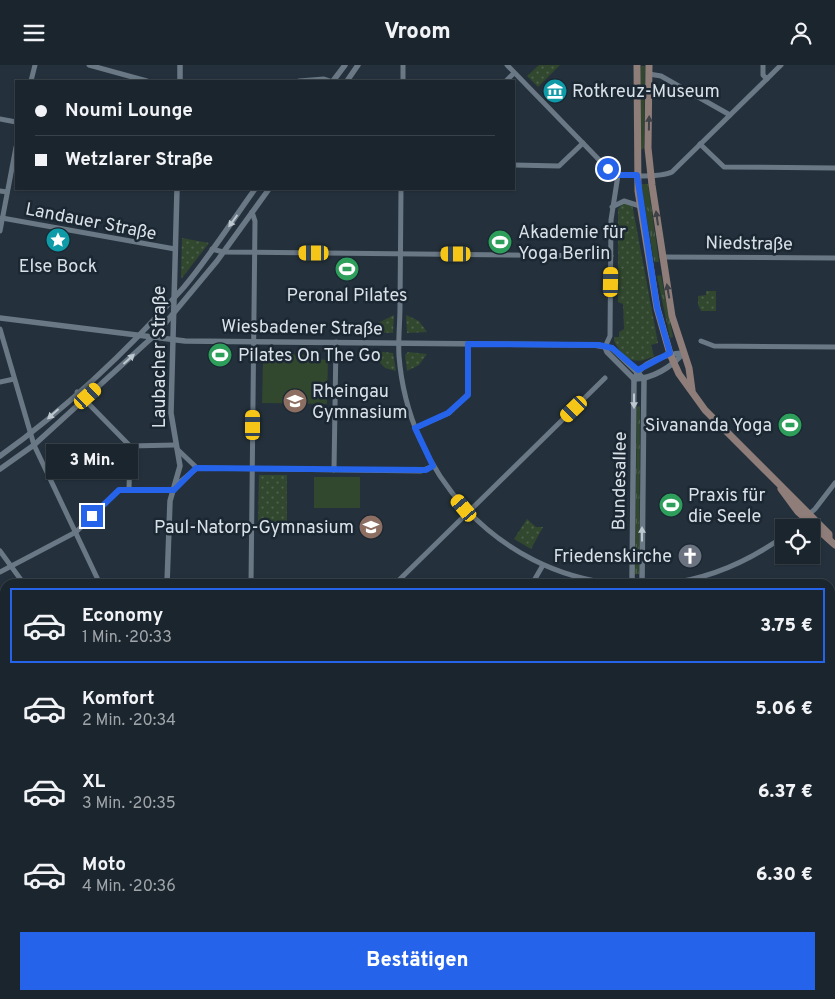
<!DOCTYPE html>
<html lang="de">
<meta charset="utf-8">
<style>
body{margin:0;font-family:Overpass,sans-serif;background:#283139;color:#f1f3f6;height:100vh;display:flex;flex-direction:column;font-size:19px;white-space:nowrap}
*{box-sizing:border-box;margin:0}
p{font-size:16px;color:#a0a5aa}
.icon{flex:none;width:28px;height:28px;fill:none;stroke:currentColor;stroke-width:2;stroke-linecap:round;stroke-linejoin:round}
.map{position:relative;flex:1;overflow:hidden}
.sheet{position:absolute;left:0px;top:514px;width:835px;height:421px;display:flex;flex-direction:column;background:#1b252d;border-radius:15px 15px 0 0;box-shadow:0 1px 4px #0004,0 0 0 1px #394249}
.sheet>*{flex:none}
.guide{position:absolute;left:15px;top:15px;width:500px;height:110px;border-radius:0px;box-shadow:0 1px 4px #0004,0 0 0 1px #394249;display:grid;align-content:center;height:110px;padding:0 20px;background:#1b252d}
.tools{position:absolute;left:775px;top:454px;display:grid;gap:10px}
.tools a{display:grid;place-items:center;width:45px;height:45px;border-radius:0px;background:#1b252d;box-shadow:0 1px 4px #0004,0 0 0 1px #394249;font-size:25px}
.end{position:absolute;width:22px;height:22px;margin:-11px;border:6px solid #2563eb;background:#fff;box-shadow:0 0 0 2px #fff}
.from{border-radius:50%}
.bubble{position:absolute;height:35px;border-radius:0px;background:#1b252d;box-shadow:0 1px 4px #0004,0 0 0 1px #394249;font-size:16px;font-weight:800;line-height:35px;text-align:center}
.car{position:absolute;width:15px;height:30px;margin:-15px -8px;border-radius:6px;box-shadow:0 0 4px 1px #0007;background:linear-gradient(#f5c518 24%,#345 0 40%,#f5c518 0 76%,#345 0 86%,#f5c518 0)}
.guide b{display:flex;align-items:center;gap:18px;height:48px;font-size:19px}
.guide b+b{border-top:1px solid #394249}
.guide i{width:12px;height:12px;background:#f1f3f6}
ul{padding:9px 0 0;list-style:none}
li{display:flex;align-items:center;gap:15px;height:75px;margin:0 10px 8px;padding:0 10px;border:2px solid transparent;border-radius:0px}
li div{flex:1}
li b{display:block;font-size:19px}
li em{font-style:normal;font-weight:800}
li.current{border-color:#2563eb}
li>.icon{width:45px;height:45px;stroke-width:1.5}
.action{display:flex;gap:10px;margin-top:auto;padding:10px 20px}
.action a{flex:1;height:58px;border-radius:0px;background:#2563eb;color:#fff;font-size:20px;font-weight:800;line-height:58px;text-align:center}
header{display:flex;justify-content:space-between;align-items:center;height:65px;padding:0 20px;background:#1b252d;font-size:22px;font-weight:800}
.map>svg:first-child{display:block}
.grass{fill:url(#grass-tufts)}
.park{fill:url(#park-dots)}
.pitch{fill:#31472e}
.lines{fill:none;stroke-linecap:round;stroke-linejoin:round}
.minor{stroke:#697884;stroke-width:5}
.tertiary{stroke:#697884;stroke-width:5.5}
.secondary{stroke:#8f7d79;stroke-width:7}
.oneway{fill:#3e4147}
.oneway2{fill:#bdc7cf}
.route{stroke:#2563eb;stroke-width:6}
.labels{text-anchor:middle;stroke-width:5;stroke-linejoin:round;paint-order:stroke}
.poi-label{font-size:18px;fill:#d9e1e8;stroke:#1b2732;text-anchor:start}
.street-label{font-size:18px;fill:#d9e1e8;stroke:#1b2732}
</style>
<header><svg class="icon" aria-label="menu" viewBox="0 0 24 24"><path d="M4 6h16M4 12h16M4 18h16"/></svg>Vroom<svg class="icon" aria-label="person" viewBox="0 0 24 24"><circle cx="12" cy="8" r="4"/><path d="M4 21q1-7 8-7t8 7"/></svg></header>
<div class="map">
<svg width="835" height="934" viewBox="0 0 835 934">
<defs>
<pattern id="grass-tufts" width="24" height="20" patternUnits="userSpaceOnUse" patternTransform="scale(1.25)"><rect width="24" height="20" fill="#31472e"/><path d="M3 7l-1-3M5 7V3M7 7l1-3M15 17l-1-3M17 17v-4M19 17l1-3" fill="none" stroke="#4e614c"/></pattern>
<pattern id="park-dots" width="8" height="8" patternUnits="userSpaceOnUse" patternTransform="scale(1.25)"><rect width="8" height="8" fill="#31472e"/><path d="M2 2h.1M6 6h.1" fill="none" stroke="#4e614c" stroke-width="1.8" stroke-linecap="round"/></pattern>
</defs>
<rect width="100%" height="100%" fill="#24313c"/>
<g class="grass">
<path d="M641,1H645L644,83L641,85Z"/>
<path d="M641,119H648L659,197H654Z"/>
<path d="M661,210L673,272L670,273L657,211Z"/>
<path d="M639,341L640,342L639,509H635L637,342Z"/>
</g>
<g class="park">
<path d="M539,0H560L538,22L527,11Z"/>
<path d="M623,138L632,140L633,144L658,278L651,280L654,291C635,301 624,295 614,276V272H619V267L624,264L623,239L618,237V144Z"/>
<path d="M182,173L209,178L182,213L181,212Z"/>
<path d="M706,226H716V246H701L698,240V231L706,230Z"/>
<path d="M394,250L393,268L374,267L378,258Z"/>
<path d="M406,250L419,256L427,267L407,268Z"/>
<path d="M383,287L393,288L396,306L385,303L375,292V287Z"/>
<path d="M408,287L427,289L419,300L407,306L405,290Z"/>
<path d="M259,410H287V457H258Z"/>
<path d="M527,454L536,462H543L531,484L514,474Z"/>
</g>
<g class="pitch">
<path d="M272,289L318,290V294L328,295L327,339L262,338L263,294H272Z"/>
<rect x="314" y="412" width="46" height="31"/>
</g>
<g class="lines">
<g class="minor">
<path d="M89,0L147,16"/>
<path d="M507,0L609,105C618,113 662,112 672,107L781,0"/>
<path d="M763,0V10L767,14"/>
<path d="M649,9L661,11L730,50"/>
<path d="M31,16L35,0"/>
<path d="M299,16L324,14L330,16"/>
<path d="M403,16V0"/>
<path d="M506,16L514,8"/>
<path d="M0,54L16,57"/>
<path d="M700,79L724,102L835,103"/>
<path d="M514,100L559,101L583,78"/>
<path d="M401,124C401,163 400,202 400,241C400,258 398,275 399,291C408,408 497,507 616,519"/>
<path d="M0,126L7,127"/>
<path d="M612,142L624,136L640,141"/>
<path d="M2,153L175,184"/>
<path d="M0,166L16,82"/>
<path d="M212,184L223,187L611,191"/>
<path d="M662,192L835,193"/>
<path d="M0,264L34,380L100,519"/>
<path d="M701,276L714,281L835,282"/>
<path d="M605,282L610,271L611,155L618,110"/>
<path d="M0,317L14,314"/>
<path d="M77,327L130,381"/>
<path d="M415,363L449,348L468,329V279"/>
<path d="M177,384L197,403"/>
<path d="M334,405L336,277"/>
<path d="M175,421L197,403L421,406L433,401"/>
<path d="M174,425H129L130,381L175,380"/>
<path d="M795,462L815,444L835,418"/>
<path d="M0,486L24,519"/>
<path d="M0,507L76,467L119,425H129"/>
<path d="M251,519L255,156L252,147"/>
<path d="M395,519L605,313"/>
<path d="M532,519L543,500"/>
<path d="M665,519C708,514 748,497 784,471"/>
<path d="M0,584L5,582"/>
<path d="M0,591L5,602"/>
<path d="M0,686H5"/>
<path d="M830,696L835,699"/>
<path d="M830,803L835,802"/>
<path d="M0,814L5,817"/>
<path d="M830,891L835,893"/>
<path d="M0,893L5,885"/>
<path d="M201,930L208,934"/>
<path d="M371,930L377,934"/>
<path d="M517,930L524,934"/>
<path d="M342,934L344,930"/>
<path d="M616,934L618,930"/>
<path d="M727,934L730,930"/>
</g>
<g class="tertiary">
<path d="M180,16V0"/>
<path d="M333,16L345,0"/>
<path d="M347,16L358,0"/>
<path d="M0,253L185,276L594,280L612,283L644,314"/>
<path d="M605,282L607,287L634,314C652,314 672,302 683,288"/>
<path d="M0,391C67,343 129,284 184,222C210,191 232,156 255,124"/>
<path d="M0,404L34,380L157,268L217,196L269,124"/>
<path d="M167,519L170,436L180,401L171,348L177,124"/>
<path d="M632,519L634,314C641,297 666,289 683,288"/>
<path d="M642,519L644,314"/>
<path d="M830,577L835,570"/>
<path d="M830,599L835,591"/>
<path d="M709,930L716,934"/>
<path d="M213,934L215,930"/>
<path d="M609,934L611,930"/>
<path d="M621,934L623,930"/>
</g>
<g class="secondary">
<path d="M637,0L638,126L657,243L670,289L679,309L705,345L829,469V474"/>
<path d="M649,0L648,83L652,120L672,251L689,303L692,325"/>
<path d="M781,424L798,447L835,480"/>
</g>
</g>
<defs><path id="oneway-solid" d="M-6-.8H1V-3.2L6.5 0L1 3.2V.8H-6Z" transform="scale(1.25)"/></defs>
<g class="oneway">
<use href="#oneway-solid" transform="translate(649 58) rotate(-89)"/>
<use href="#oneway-solid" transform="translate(657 153) rotate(-98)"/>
<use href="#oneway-solid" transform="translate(668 226) rotate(-100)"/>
</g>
<g class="oneway2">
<use href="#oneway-solid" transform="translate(233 156) rotate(126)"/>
<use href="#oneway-solid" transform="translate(129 294) rotate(-42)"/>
<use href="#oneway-solid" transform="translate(634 336) rotate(90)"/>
<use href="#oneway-solid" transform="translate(53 349) rotate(138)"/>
<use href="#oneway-solid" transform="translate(642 469) rotate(-90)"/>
</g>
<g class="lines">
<path class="route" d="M92,451L119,425H174L196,403L426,405L433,401L415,363L448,348L468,330V279L599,280L612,283L638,305L670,288L657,242L637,110H618L608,104"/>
</g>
<defs>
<symbol id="museum-disc" viewBox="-11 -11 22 22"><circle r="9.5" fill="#0f9aa8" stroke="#1b2732"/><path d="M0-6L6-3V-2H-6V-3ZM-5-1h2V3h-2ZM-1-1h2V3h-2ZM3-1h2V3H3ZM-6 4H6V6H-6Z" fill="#fff"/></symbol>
<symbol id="sight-disc" viewBox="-11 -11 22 22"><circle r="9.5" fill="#0f9aa8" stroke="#1b2732"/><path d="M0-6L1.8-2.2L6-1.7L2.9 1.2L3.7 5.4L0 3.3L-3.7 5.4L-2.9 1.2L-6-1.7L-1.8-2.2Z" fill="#fff"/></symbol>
<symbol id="stadium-disc" viewBox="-11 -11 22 22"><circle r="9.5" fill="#2e9e5b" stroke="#1b2732"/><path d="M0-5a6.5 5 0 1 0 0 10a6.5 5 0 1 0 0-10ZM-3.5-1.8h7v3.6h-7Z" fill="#fff"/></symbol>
<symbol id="school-disc" viewBox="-11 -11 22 22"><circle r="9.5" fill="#8d6e63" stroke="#1b2732"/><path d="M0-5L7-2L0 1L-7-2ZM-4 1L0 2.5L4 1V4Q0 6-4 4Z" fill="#fff"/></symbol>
<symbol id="church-disc" viewBox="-11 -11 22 22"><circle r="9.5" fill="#6b7280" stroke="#1b2732"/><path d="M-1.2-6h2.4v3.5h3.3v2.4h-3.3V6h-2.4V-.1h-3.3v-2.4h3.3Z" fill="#fff"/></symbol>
</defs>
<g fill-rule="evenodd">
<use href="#museum-disc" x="541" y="12" width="28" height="28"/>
<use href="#sight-disc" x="44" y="161" width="28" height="28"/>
<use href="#stadium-disc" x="486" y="163" width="28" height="28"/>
<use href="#stadium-disc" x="333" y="190" width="28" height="28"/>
<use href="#stadium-disc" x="206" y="276" width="28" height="28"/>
<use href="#school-disc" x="281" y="322" width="28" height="28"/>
<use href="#stadium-disc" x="776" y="346" width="28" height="28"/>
<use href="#stadium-disc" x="657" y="426" width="28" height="28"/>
<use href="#school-disc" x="357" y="448" width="28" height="28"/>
<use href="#church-disc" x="676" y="477" width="28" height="28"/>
</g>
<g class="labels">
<g class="poi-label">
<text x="572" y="32">Rotkreuz-Museum</text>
<text x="518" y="173">Akademie für<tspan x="518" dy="21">Yoga Berlin</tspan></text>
<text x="58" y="207" text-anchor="middle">Else Bock</text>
<text x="347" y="236" text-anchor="middle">Peronal Pilates</text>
<text x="238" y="296">Pilates On The Go</text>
<text x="312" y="332">Rheingau<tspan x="312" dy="21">Gymnasium</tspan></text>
<text x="772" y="366" text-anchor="end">Sivananda Yoga</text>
<text x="688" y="436">Praxis für<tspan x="688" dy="21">die Seele</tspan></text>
<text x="354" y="468" text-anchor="end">Paul-Natorp-Gymnasium</text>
<text x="672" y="497" text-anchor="end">Friedenskirche</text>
</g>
<g class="street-label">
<text transform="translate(91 156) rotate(11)" y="6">Landauer Straße</text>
<text transform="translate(749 178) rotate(1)" y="6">Niedstraße</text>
<text transform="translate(302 262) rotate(1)" y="6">Wiesbadener Straße</text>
<text transform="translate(159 292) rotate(-90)" y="6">Laubacher Straße</text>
<text transform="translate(619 416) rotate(-89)" y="6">Bundesallee</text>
</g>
</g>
</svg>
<div class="tools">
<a><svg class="icon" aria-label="locate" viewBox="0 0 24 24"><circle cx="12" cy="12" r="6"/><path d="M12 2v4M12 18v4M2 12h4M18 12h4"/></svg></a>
</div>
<i class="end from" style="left:608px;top:104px"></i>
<i class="end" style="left:92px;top:451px"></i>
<div class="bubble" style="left:46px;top:379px;width:92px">3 Min.</div>
<i class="car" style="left:314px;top:188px;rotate:270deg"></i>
<i class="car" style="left:456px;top:189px;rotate:270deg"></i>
<i class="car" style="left:611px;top:217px;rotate:1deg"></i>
<i class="car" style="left:88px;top:331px;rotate:48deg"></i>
<i class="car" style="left:574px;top:344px;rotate:226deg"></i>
<i class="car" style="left:253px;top:360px;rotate:0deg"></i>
<i class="car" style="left:464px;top:443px;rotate:320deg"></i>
<div class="guide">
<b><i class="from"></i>Noumi Lounge</b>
<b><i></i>Wetzlarer Straße</b>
</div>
<section class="sheet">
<ul>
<li class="current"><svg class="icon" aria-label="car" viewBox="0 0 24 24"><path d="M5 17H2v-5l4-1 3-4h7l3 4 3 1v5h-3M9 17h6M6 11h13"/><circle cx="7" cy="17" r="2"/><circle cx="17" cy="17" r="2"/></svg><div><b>Economy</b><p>1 Min. · 20:33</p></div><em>3.75 €</em></li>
<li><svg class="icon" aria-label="car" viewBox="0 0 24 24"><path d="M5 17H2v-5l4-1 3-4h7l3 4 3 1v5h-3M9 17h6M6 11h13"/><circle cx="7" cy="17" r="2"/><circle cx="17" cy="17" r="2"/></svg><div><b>Komfort</b><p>2 Min. · 20:34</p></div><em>5.06 €</em></li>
<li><svg class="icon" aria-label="car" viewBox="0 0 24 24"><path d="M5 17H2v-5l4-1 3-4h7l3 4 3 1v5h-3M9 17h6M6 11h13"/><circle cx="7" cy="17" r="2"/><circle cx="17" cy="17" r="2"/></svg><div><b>XL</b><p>3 Min. · 20:35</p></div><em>6.37 €</em></li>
<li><svg class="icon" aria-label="car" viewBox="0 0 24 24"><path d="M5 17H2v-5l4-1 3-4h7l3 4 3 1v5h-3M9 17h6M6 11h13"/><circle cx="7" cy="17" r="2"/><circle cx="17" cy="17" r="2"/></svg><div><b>Moto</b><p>4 Min. · 20:36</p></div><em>6.30 €</em></li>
</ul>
<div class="action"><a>Bestätigen</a></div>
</section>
</div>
